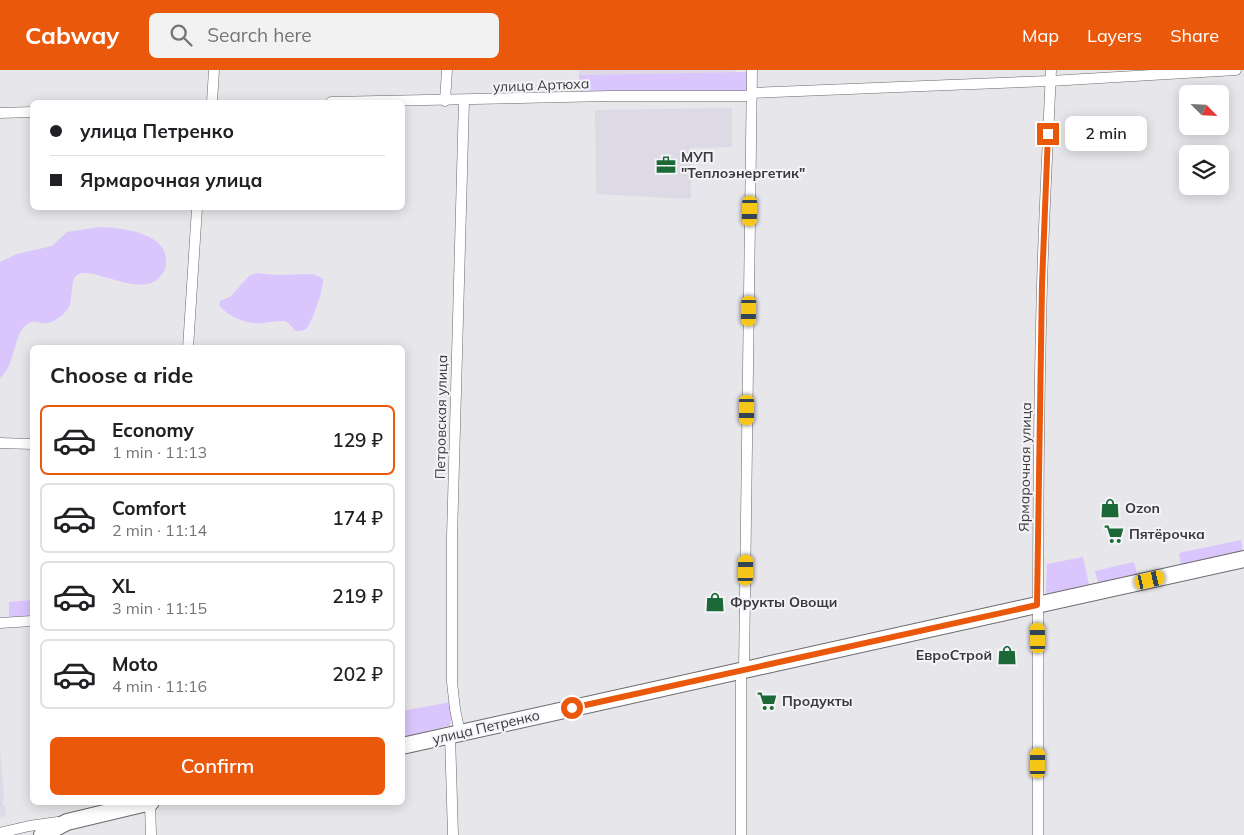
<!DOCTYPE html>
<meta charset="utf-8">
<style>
body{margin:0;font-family:Mulish,sans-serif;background:#f2f2f2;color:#202124;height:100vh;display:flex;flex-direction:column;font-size:19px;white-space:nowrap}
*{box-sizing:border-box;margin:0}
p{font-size:16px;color:#757577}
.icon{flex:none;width:28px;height:28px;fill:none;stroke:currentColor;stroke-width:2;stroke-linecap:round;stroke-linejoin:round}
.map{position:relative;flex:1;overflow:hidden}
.details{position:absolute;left:30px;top:275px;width:375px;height:460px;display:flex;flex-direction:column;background:#fff;border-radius:8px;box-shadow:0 2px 12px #0003}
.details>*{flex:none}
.top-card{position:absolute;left:30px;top:30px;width:375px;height:110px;border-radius:8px;box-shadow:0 2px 12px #0003;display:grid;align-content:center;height:110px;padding:0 20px;background:#fff}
.needle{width:32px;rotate:114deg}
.tools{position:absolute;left:1179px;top:15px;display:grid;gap:10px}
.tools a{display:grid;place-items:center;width:50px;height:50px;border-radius:8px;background:#fff;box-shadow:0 2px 12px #0003;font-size:25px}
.end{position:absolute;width:22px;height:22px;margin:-11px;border:6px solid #ea580c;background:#fff;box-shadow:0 0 0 2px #fff}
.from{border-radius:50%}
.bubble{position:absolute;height:35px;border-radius:8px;background:#fff;box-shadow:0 2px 12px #0003;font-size:16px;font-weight:600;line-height:35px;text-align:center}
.car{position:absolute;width:15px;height:30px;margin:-15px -8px;border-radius:6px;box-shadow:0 0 4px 1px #0007;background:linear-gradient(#f5c518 24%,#345 0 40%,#f5c518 0 76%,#345 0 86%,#f5c518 0)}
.top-card b{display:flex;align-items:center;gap:18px;height:48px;font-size:19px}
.top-card b+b{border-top:1px solid #e0e0e0}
.top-card i{width:12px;height:12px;background:#202124}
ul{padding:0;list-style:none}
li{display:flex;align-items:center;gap:15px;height:70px;margin:0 10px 8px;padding:0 10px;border:2px solid #e0e0e0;border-radius:8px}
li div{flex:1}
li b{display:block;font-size:19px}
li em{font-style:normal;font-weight:600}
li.on{border-color:#ea580c}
li>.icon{width:45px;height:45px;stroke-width:1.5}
h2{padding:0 20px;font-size:22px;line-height:60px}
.cta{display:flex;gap:10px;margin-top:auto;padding:10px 20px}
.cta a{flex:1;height:58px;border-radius:8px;background:#ea580c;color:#fff;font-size:20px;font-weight:600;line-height:58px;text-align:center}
header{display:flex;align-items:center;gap:30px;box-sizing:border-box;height:70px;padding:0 25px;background:#ea580c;color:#fff}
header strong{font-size:24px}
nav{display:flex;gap:28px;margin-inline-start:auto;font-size:18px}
.search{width:350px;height:45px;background:#f2f2f2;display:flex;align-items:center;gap:12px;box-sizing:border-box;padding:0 18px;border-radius:8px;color:#757577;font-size:19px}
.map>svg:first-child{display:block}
.built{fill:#ddd9e5}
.green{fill:#dac6fd}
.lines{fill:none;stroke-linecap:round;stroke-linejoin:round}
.street-casing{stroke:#69686b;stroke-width:11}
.primary-casing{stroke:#69686b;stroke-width:18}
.street{stroke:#fff;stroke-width:10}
.primary{stroke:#fff;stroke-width:16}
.route{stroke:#ea580c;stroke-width:6}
.labels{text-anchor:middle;stroke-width:4;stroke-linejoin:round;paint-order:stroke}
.street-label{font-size:14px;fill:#3a393b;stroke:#f4f3f7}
.poi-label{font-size:14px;font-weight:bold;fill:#3a393b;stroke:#f4f3f7;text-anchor:start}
</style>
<header>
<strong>Cabway</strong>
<div class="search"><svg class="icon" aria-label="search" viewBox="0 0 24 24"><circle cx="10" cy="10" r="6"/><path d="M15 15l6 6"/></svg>Search here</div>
<nav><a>Map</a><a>Layers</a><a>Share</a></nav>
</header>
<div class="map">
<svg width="1244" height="765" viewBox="0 0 1244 765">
<rect width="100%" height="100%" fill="#e7e6ea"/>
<g class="built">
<path d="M579,0H735V3L579,5Z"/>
<path d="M732,38V77L690,78L691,129L596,124L595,40Z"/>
<path d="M0,677L4,727H3V736H5L6,746L0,747Z"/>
</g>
<g class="green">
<path d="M749,2L748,21L579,22V5Z"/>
<path d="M100,157C120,158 165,162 166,189C167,197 164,203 158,209C137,227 91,195 77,205C70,210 73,229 69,237C65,244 55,252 48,253C40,255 34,248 26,255C13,265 16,295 0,308V192L17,184L52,176L67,162Z"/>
<path d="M256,203L277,205L312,204L318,206L323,209C324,218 313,250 307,258C304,261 300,261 296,261L288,253L284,251C276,251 270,252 263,253C248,255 228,247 219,235L220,231L230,227L249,206Z"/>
<path d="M1241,470L1243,481L1181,495L1179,483Z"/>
<path d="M1083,487L1089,515L1046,525L1047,494Z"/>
<path d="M1134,492L1137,504L1098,513L1095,501Z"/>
<path d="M32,530V547L9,548V532Z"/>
<path d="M451,632L452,649L449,656L403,667L402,641Z"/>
</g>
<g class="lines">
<defs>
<g id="street">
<path d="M751,23L1050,11L1236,0"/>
<path d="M445,31L447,0"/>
<path d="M212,32L214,0"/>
<path d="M331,32L610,26H751"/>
<path d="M0,43L32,42"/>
<path d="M188,278L197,138"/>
<path d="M0,373L32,374"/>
<path d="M0,553L32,551"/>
<path d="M744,599L752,0"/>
<path d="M460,663L455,639L452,612V467L464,30"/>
<path d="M450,665L453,765"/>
<path d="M150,733L151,765"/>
<path d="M0,763L29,756L58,752"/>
<path d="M741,765V600"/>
<path d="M1038,765C1038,582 1037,398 1042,215C1044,143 1048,72 1051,0"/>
</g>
<g id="primary">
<path d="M402,676L1244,489"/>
<path d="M42,765L67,752L151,732"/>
</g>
</defs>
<use href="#street" class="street-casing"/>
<use href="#primary" class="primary-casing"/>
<use href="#street" class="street"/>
<use href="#primary" class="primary"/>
</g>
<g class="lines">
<path class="route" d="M572,638L1037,535L1042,214L1048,64"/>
</g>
<defs>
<symbol id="office-bare" viewBox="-9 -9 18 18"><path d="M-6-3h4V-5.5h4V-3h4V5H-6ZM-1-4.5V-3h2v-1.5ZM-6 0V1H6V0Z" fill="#1c6938" stroke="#f4f3f7" stroke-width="2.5" paint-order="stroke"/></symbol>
<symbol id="shop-bare" viewBox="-9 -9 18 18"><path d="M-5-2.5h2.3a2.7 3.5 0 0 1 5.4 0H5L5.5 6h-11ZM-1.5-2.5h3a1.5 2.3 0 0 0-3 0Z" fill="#1c6938" stroke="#f4f3f7" stroke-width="2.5" paint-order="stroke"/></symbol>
<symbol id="supermarket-bare" viewBox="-9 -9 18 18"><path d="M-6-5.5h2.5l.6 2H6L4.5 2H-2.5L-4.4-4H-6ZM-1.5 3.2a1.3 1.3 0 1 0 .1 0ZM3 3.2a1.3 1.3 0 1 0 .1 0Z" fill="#1c6938" stroke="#f4f3f7" stroke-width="2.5" paint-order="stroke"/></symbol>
</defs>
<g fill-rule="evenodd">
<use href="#office-bare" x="652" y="81" width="28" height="28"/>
<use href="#shop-bare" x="1096" y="424" width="28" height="28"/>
<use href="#supermarket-bare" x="1100" y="450" width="28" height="28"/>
<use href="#shop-bare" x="701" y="518" width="28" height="28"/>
<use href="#shop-bare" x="993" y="571" width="28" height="28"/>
<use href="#supermarket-bare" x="753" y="617" width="28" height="28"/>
</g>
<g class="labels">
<g class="street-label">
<text transform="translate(541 15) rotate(-2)" y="5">улица Артюха</text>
<text transform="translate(441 347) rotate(-89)" y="5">Петровская улица</text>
<text transform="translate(1025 397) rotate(-89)" y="5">Ярмарочная улица</text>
<text transform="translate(486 657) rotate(-13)" y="5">улица Петренко</text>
</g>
<g class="poi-label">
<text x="681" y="92">МУП<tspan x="681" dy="16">"Теплоэнергетик"</tspan></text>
<text x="1125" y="443">Ozon</text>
<text x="1129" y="469">Пятёрочка</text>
<text x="730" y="537">Фрукты Овощи</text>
<text x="992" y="590" text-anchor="end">ЕвроСтрой</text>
<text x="782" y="636">Продукты</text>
</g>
</g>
</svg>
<div class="tools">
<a><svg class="needle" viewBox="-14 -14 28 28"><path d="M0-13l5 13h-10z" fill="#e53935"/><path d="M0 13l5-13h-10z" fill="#757577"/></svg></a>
<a><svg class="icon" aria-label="layers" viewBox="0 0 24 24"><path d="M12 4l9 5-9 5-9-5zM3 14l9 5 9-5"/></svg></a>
</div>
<i class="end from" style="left:572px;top:638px"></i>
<i class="end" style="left:1048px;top:64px"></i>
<div class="bubble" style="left:1065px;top:46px;width:82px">2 min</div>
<i class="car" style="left:750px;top:141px;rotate:181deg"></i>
<i class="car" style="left:749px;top:241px;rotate:181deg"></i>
<i class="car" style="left:747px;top:340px;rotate:180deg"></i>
<i class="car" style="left:746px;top:500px;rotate:1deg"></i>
<i class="car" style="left:1150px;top:510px;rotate:77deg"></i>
<i class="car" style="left:1038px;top:568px;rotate:359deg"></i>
<i class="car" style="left:1038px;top:693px;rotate:0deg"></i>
<div class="top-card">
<b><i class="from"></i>улица Петренко</b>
<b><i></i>Ярмарочная улица</b>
</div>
<section class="details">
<h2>Choose a ride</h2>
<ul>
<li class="on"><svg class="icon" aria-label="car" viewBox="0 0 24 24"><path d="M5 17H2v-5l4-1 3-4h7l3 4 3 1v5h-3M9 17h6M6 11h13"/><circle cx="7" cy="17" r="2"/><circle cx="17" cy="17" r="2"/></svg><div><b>Economy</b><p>1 min · 11:13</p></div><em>129 ₽</em></li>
<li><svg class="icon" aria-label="car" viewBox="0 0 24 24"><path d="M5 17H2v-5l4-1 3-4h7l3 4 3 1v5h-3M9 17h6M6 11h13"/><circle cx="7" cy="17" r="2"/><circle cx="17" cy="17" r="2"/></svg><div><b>Comfort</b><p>2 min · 11:14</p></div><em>174 ₽</em></li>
<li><svg class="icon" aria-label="car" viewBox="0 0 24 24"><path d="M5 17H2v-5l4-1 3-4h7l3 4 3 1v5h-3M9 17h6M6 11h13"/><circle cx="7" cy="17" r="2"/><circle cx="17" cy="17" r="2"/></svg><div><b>XL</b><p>3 min · 11:15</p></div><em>219 ₽</em></li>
<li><svg class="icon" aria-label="car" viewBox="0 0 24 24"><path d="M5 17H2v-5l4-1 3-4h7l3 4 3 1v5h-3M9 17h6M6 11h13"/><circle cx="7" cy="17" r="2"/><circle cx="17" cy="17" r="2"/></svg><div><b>Moto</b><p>4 min · 11:16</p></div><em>202 ₽</em></li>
</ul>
<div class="cta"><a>Confirm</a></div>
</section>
</div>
